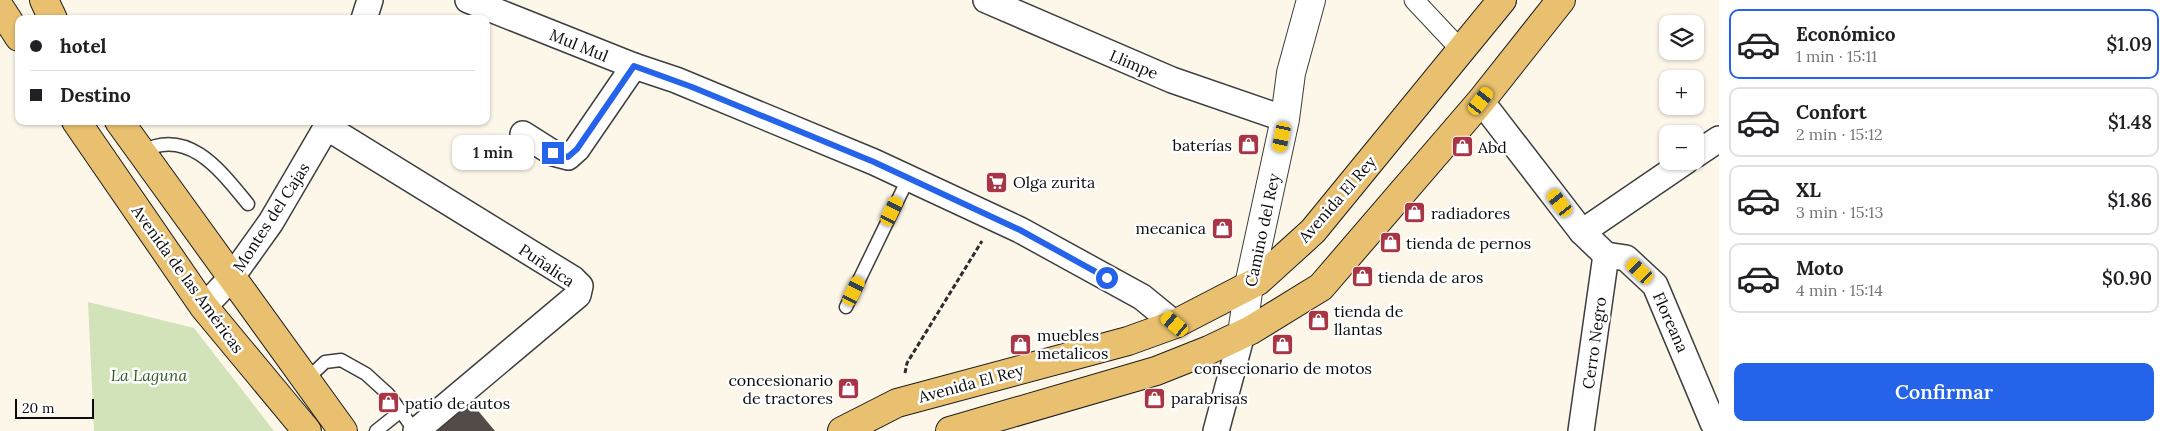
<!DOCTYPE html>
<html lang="es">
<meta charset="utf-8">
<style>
body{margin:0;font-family:Lora,serif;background:#f6f6f6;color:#202124;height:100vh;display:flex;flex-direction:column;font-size:19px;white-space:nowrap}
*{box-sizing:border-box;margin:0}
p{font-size:16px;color:#757577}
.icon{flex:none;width:28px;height:28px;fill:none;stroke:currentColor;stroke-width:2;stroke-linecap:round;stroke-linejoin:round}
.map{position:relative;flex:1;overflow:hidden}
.details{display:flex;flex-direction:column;background:#fff;width:450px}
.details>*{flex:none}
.top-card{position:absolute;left:15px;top:15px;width:475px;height:110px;border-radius:10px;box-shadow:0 1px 4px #0004;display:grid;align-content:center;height:110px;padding:0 15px;background:#fff}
.controls{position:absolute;left:1659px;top:15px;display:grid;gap:10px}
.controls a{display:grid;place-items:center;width:45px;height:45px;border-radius:10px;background:#fff;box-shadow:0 1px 4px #0004;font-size:25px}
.scale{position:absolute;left:15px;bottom:12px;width:79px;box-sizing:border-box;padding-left:5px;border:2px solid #0b0b0b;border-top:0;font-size:14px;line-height:18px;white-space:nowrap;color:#0b0b0b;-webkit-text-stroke:4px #fff;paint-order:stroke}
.end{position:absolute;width:22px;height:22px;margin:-11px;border:6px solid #2563eb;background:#fff;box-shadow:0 0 0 2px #fff}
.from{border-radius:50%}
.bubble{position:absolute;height:35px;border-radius:10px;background:#fff;box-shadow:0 1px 4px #0004;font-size:16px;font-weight:600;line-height:35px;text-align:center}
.car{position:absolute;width:15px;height:30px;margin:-15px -8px;border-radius:6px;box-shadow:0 0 4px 1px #0007;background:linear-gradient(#f5c518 24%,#345 0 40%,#f5c518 0 76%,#345 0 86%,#f5c518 0)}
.top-card b{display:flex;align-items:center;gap:18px;height:48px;font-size:19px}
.top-card b+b{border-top:1px solid #e0e0e0}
.top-card i{width:12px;height:12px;background:#202124}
ul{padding:9px 0 0;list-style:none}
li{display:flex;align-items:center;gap:15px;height:70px;margin:0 10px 8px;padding:0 5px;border:2px solid #e0e0e0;border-radius:10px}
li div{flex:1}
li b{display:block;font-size:19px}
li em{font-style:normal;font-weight:600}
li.current{border-color:#2563eb}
li>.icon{width:45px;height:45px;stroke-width:1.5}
.primary-button{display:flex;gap:10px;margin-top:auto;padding:10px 15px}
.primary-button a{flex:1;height:58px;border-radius:10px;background:#2563eb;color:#fff;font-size:20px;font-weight:600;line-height:58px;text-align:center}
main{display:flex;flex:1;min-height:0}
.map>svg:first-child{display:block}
.green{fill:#d2e2b9}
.building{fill:#524b48}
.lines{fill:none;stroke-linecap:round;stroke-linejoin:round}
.service-casing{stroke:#3e3e3e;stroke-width:15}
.pedestrian-casing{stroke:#3e3e3e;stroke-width:21}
.minor-casing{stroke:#3e3e3e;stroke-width:28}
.tertiary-casing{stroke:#3e3e3e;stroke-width:30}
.primary-casing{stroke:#1c1c1c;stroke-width:30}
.path{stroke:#2d2d2d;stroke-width:3;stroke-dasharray:5 2.5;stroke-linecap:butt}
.service{stroke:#fff;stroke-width:12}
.pedestrian{stroke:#fff;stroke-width:19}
.minor{stroke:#fff;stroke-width:25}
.tertiary{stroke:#fff;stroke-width:28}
.primary{stroke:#e8c06f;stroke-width:28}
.route{stroke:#2563eb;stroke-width:6}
.labels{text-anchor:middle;stroke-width:5;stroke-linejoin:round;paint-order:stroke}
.street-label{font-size:16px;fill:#0b0b0b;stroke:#fff}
.poi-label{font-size:16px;fill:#0b0b0b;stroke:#fff;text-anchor:start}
.park-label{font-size:16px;font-style:italic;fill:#335a23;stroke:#fff}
</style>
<main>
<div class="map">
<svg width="1719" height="431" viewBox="0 0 1719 431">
<rect width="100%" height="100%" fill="#fdf7ea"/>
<path class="green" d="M88,302L194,328L274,431H94Z"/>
<path class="building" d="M469,400L495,431H431Z"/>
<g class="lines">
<defs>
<g id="service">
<path d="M141,152C188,126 221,171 248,204"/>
<path d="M846,307L908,179"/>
<path d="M306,380L325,362L341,360L366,374L388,394L415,431"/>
<path d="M376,431L401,411"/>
</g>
<path id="pedestrian" d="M1414,0L1461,50"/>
<g id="minor">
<path d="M468,0L634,66L676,80L874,162L1020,230L1142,297L1175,324"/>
<path d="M986,0L1172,80L1285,119"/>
<path d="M364,19L370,0"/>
<path d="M1481,101L1582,232L1606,255L1626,258L1655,285L1713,423L1719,431"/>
<path d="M328,128L573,279L580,286L578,295L416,431"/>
<path d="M523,134L553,153L568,157L577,149L634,66"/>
<path d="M1695,155L1719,139"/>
<path d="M1582,232L1686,161"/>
<path d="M204,307L231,278L271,222L330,121"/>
<path d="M1216,431L1242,334"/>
<path d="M1581,431L1606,255"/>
</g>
<path id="tertiary" d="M1242,334L1249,285L1285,119L1291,73L1311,0"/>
<g id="primary">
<path d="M44,0L53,19"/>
<path d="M0,8L19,37"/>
<path d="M76,121L204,307L307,431"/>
<path d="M119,121L343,431"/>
<path d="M842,431L897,403L1128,341L1175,324L1258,281L1313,231L1502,0"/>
<path d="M950,431L1156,371L1209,350L1251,330L1321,287L1481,101L1561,0"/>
</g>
</defs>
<use href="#service" class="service-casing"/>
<use href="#pedestrian" class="pedestrian-casing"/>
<use href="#minor" class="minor-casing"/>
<use href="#tertiary" class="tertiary-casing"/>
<use href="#primary" class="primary-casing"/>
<path class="path" d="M905,373L907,363L982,241"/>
<use href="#service" class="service"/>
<use href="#pedestrian" class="pedestrian"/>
<use href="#minor" class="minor"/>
<use href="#tertiary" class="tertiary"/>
<use href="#primary" class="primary"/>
</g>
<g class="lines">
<path class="route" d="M553,153L568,157L577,149L634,66L692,87L874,162L1020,230L1107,278"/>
</g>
<defs>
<symbol id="shop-square" viewBox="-11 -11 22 22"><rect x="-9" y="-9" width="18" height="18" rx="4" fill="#a93444" stroke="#fff"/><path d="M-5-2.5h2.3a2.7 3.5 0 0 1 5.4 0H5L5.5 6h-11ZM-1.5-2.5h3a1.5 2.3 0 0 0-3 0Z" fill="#fff"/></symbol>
<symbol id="supermarket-square" viewBox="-11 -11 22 22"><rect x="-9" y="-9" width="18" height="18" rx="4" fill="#a93444" stroke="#fff"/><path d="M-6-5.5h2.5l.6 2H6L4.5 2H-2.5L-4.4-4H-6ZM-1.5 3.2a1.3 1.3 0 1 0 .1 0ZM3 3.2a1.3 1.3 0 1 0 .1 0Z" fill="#fff"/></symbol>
</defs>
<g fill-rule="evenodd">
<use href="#shop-square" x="1236" y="132" width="25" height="25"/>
<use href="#shop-square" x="1450" y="134" width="25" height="25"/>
<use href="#supermarket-square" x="984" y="170" width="25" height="25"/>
<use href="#shop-square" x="1402" y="200" width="25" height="25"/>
<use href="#shop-square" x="1210" y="216" width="25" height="25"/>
<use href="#shop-square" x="1378" y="230" width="25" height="25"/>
<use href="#shop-square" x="1350" y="264" width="25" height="25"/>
<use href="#shop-square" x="1306" y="308" width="25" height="25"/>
<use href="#shop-square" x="1008" y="332" width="25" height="25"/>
<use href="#shop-square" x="1270" y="332" width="25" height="25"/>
<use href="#shop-square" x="836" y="376" width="25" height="25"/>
<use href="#shop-square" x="1142" y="386" width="25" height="25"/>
<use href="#shop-square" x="376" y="390" width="25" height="25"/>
</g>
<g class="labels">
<g class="street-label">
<text transform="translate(579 45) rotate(22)" y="6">Mul Mul</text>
<text transform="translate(1134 64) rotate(23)" y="6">Llimpe</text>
<text transform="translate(1337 199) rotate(-49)" y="6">Avenida El Rey</text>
<text transform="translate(271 217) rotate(-57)" y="6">Montes del Cajas</text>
<text transform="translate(1262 230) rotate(-78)" y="6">Camino del Rey</text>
<text transform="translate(547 265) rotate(34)" y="6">Puñalica</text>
<text transform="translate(188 279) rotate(54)" y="6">Avenida de las Américas</text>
<text transform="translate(1671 322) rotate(66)" y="6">Floreana</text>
<text transform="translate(1594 343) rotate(-82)" y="6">Cerro Negro</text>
<text transform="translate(971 383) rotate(-15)" y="6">Avenida El Rey</text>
</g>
<g class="poi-label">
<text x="1232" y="151" text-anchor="end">baterías</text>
<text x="1478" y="153">Abd</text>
<text x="1013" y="188">Olga zurita</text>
<text x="1431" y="219">radiadores</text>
<text x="1206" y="234" text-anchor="end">mecanica</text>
<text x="1406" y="249">tienda de pernos</text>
<text x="1378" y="283">tienda de aros</text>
<text x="1334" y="317">tienda de<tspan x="1334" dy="18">llantas</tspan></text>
<text x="1037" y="341">muebles<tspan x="1037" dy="18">metalicos</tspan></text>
<text x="1283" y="374" text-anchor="middle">consecionario de motos</text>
<text x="833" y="386" text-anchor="end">concesionario<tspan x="833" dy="18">de tractores</tspan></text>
<text x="1171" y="404">parabrisas</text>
<text x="405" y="409">patio de autos</text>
</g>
<g class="park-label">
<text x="149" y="381">La Laguna</text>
</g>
</g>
</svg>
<div class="controls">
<a><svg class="icon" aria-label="layers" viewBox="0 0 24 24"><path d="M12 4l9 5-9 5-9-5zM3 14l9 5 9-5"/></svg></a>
<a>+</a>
<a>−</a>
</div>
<div class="scale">20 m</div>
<i class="end from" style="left:1107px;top:278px"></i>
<i class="end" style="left:553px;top:153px"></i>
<div class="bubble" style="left:452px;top:135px;width:82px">1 min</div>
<i class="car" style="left:1481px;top:101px;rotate:38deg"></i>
<i class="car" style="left:1282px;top:137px;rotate:192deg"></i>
<i class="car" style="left:1560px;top:203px;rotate:322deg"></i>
<i class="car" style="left:892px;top:211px;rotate:26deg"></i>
<i class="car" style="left:1640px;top:271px;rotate:313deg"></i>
<i class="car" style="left:854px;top:291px;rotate:26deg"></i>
<i class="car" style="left:1175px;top:324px;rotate:310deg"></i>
<div class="top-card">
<b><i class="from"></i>hotel</b>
<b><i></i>Destino</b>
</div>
</div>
<section class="details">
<ul>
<li class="current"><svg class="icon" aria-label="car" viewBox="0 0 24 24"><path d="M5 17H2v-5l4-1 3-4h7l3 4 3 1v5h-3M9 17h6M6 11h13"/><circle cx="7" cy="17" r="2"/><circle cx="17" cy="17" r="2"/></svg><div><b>Económico</b><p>1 min · 15:11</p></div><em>$1.09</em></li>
<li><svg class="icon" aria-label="car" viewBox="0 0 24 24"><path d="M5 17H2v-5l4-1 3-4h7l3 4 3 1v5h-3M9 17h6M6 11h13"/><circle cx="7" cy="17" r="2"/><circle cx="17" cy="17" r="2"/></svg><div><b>Confort</b><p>2 min · 15:12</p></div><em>$1.48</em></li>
<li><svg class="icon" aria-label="car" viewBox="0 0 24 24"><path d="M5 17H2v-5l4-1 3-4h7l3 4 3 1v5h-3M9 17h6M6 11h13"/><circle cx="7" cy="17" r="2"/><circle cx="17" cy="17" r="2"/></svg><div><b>XL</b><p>3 min · 15:13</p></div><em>$1.86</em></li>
<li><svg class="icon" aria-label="car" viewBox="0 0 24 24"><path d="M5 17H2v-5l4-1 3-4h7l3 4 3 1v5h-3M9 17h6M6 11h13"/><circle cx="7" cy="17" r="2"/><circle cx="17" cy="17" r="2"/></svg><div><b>Moto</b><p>4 min · 15:14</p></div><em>$0.90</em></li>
</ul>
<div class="primary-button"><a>Confirmar</a></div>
</section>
</main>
